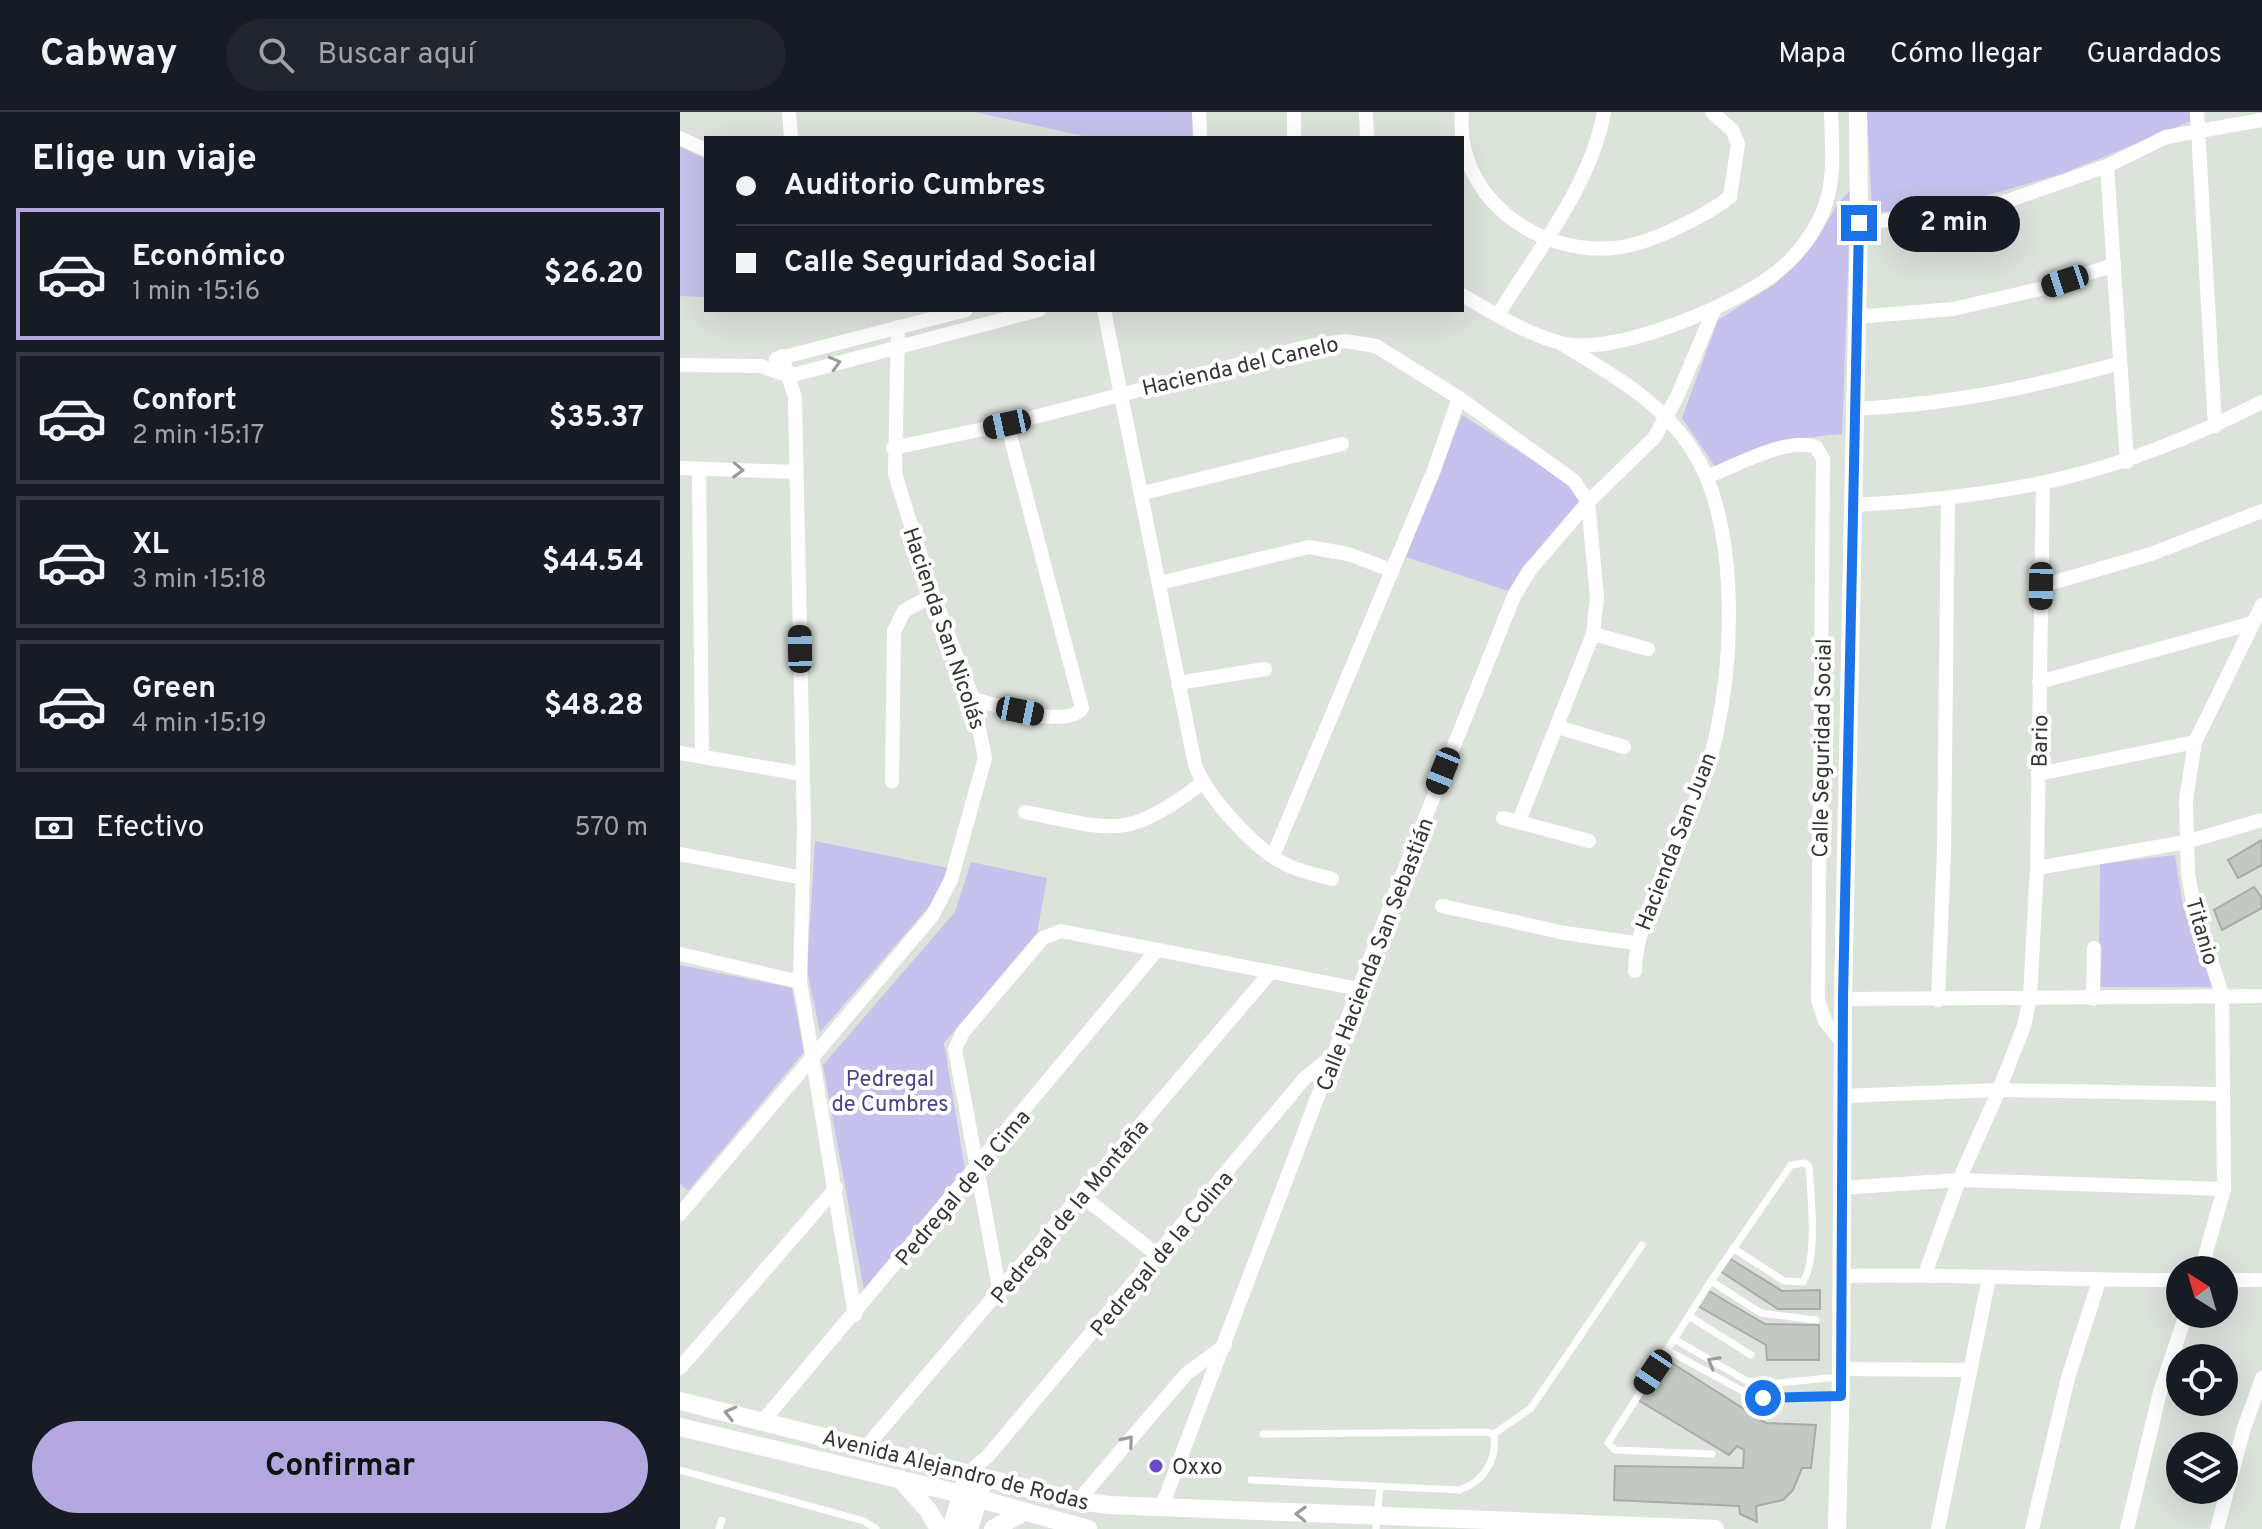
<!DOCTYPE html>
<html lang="es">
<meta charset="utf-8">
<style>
body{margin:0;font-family:Overpass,sans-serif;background:#20242c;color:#f1f3f6;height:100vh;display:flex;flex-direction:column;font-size:30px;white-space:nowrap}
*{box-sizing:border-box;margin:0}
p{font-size:26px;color:#9ea1a6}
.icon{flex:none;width:44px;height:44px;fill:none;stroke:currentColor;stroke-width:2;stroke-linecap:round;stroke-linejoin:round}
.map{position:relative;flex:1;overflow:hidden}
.side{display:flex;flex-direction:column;background:#171b24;width:680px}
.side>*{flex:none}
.hud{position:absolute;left:24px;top:24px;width:760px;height:176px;border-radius:0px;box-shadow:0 8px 32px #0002;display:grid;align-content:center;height:176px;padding:0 32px;background:#171b24}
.needle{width:52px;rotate:323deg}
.fabs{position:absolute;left:1486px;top:1144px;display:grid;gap:16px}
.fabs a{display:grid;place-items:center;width:72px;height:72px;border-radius:50%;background:#171b24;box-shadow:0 8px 32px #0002;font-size:40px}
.end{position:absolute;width:36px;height:36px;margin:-18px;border:10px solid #1a73e8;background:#fff;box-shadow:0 0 0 4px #fff}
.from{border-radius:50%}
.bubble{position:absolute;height:56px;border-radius:28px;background:#171b24;box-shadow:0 8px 32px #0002;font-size:26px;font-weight:700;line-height:56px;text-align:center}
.car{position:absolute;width:24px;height:48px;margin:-24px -12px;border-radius:10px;box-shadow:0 0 6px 2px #0007;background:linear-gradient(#222 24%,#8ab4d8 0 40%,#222 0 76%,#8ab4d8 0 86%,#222 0)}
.hud b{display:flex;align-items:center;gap:28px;height:76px;font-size:30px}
.hud b+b{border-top:2px solid #363941}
.hud i{width:20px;height:20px;background:#f1f3f6}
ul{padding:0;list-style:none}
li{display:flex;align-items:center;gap:24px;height:132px;margin:0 16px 12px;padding:0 16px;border:4px solid #363941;border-radius:0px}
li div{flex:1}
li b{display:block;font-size:30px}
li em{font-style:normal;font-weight:700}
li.selected{border-color:#b3a8e0}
li>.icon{width:72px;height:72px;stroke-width:1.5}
h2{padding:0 32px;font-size:36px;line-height:96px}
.pay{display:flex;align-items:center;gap:20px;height:88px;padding:0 32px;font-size:30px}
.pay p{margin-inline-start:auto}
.primary-button{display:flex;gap:16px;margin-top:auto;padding:16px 32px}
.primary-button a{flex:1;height:92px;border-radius:48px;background:#b3a8e0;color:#111;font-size:32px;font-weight:700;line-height:92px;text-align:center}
header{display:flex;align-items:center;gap:48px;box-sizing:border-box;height:112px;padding:0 40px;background:#171b24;border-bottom:2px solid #363941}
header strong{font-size:38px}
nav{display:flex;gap:44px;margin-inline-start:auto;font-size:28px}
.search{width:560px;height:72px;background:#20242c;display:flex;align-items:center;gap:20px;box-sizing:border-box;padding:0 28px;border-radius:44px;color:#9ea1a6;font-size:30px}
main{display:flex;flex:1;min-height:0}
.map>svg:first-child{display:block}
.green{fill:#c6c2ed}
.building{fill:#c3c9c2;stroke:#a7ada6;stroke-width:2}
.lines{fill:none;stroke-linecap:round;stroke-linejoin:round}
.service{stroke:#fff;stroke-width:7}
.minor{stroke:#fff;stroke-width:14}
.tertiary{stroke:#fff;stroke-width:18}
.oneway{stroke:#9a9b9a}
.route{stroke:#1a73e8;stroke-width:10}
.poi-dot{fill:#674cc5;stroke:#fff;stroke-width:3}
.labels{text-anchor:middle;stroke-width:8;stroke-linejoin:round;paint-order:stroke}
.street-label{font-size:22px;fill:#353734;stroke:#fff}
.park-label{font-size:22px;fill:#4e4288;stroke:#fff}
.poi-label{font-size:22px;fill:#353734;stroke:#fff;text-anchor:start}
</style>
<header>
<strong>Cabway</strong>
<div class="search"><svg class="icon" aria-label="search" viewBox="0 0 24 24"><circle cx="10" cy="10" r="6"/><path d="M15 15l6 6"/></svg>Buscar aquí</div>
<nav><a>Mapa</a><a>Cómo llegar</a><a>Guardados</a></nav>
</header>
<main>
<section class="side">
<h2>Elige un viaje</h2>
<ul>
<li class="selected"><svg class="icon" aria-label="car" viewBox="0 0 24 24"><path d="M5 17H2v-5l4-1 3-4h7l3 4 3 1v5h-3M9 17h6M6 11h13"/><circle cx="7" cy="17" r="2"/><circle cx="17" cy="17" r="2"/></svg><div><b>Económico</b><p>1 min · 15:16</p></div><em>$26.20</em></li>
<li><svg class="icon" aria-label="car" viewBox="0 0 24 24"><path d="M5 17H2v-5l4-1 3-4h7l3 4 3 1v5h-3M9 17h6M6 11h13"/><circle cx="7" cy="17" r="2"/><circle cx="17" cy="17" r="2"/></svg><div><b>Confort</b><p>2 min · 15:17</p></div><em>$35.37</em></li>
<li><svg class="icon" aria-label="car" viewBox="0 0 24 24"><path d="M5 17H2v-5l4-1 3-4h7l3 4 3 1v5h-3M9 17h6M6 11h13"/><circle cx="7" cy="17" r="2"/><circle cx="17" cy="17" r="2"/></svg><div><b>XL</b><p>3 min · 15:18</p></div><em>$44.54</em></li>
<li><svg class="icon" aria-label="car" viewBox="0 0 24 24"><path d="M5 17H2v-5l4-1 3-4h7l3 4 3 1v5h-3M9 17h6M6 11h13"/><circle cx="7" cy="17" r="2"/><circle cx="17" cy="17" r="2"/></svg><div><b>Green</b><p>4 min · 15:19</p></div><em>$48.28</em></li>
</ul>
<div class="pay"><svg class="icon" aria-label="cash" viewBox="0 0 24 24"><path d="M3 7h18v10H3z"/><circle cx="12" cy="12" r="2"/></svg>Efectivo<p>570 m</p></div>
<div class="primary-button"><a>Confirmar</a></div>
</section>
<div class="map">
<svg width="1582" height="1417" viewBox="0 0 1582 1417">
<rect width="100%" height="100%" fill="#dce3db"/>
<g class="green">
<path d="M295,0H514V26H412Z"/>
<path d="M1187,0H1510L1511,9L1382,62L1256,98L1192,100Z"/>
<path d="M0,35L26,47V185L0,184Z"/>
<path d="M1171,77L1162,322C1117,325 1077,335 1036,356L1002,306L1038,208L1095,172L1135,130L1157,93Z"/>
<path d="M782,303L902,380L907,393L843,454L828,479L726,445Z"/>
<path d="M135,729L268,756L254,789L140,920L127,858Z"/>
<path d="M1495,743L1503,794L1533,875H1419L1420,752Z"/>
<path d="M291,750L367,766L357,821L264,931L285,1057L184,1178L143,953L275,800Z"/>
<path d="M0,853L112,876L124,940L8,1079L0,1072Z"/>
</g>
<g class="building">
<path d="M1582,728V753L1558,766L1548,748Z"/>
<path d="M1574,775L1582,786V796L1542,818L1534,798Z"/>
<path d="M1049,1146L1102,1179L1140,1178V1197H1098L1040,1159Z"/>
<path d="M1027,1178L1085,1212L1139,1213V1248H1087L1086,1233L1018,1194Z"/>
<path d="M984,1246L1086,1311L1136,1313L1131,1356H1122L1113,1378L1103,1388L1076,1394L1077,1410L1060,1402L1059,1394L934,1388L935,1354L1063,1356L1064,1338L1057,1334L1049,1343L958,1288Z"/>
</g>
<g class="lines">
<g class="service">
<path d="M1031,1169L1081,1201L1136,1208"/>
<path d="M1009,1204L1071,1243"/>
<path d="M994,1227L1067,1269L1088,1272L1159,1265"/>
<path d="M987,1238L1070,1283L1161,1284"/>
<path d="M814,1322L851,1296L962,1133"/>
<path d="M1032,1342L935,1338L928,1331L1031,1169L1111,1053L1125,1051L1129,1055C1131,1083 1138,1147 1123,1170L1104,1169L1053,1136"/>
<path d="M0,1358L184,1409L196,1417"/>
<path d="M571,1368L780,1378C804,1369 817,1349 814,1322L806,1320L583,1322"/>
<path d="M39,1417L42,1408"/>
<path d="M696,1417L700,1376"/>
</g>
<g class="minor">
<path d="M109,0L111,26"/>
<path d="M519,0L520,26"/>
<path d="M614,0V26"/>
<path d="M686,0L687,26"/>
<path d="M782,0C774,83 855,143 933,136C966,134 1024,105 1050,85L1058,32L1053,19L1032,0"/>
<path d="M1517,0L1535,314"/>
<path d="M0,26L26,38"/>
<path d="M1427,54L1447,350"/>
<path d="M1179,111L1273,102L1313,94L1427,54L1486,25L1582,8"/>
<path d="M782,183C812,200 846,222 881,231C934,245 1055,193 1097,160C1116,145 1132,124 1142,102C1156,70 1152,35 1151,0"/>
<path d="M424,198L515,653C528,686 576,739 609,754C623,760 638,763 652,767"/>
<path d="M818,203C856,140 911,74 924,0"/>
<path d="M1176,205L1273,197L1360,177L1434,153"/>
<path d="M882,232C930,261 982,290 1013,339C1058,410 1054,539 1037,619C1031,648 1020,677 1009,706C991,753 955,809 955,859"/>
<path d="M102,244L115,286L124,716L120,870L175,1203"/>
<path d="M96,247L286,198"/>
<path d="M0,253L81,254L109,264L359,198"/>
<path d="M1174,297C1271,292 1344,277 1437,252"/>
<path d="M213,336L327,312L630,234L665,229L696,234L779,286L894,369L908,390L917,485L913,522L839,709"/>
<path d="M0,356L115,360"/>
<path d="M19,357L22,645"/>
<path d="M1027,365C1053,355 1108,324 1136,335L1143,347L1138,888L1145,909L1163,931"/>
<path d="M463,381L662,332"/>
<path d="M1173,393C1333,385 1439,363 1582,290"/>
<path d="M480,471L629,435L668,442L711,458"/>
<path d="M1361,474L1471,442L1582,399"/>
<path d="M913,522L968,537"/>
<path d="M1359,570L1573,511"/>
<path d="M498,571L585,557"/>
<path d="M293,587C317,593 387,618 402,596L327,312"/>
<path d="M878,615L944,635"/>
<path d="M0,641L122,662"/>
<path d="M1358,662L1515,630"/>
<path d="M212,669L214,519L224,499L253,483"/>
<path d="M345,700C435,718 445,729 522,671"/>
<path d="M823,706L909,729"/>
<path d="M0,742L123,766"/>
<path d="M593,744L754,358L779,286"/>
<path d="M1357,756L1506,730L1582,708"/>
<path d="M762,794L885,821L955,831"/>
<path d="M0,842L120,870"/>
<path d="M1163,887L1582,884"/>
<path d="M1413,887L1414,836"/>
<path d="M1258,888L1264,738L1268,387"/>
<path d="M1162,984L1319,978L1541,982"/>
<path d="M1160,1076L1279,1068L1544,1077"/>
<path d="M402,1084L479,1144"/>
<path d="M0,1102L252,804L271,768L305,646L293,587L253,483L215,362L218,215"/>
<path d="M1521,1158L1544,1077L1542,882L1515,800L1508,762L1506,688L1515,630L1582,493"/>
<path d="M1245,1162L1279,1068L1319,978L1344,914L1350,885L1357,756L1363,373"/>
<path d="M1162,1164C1275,1161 1387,1169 1500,1168"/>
<path d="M1544,1168H1582"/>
<path d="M320,1181L275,937L283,920L363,826L381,819L679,877"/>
<path d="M0,1256L156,1076"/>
<path d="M1161,1257L1290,1258"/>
<path d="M83,1309L477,838"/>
<path d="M186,1335L589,862"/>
<path d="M288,1361L308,1344L624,967L656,941"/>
<path d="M398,1389L506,1262L545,1233"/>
<path d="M481,1397L717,776L834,484L850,458L908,390L974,326L997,285L1034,198"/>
<path d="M1258,1417L1309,1166"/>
<path d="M1352,1417L1388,1266L1419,1169"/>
<path d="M1447,1417L1480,1280L1506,1202"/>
<path d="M1537,1417L1564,1316L1582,1266"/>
</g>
<g class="tertiary">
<path d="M0,1289L398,1389L429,1393L1035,1417"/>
<path d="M0,1315L281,1382L408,1417"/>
<path d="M220,1367L248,1398L259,1417"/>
<path d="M271,1417L285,1371"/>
<path d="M289,1417L301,1378"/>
<path d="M313,1417L344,1400"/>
<path d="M1157,1417L1161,1265L1163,887L1179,111L1178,0"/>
</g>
</g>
<defs><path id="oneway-chevron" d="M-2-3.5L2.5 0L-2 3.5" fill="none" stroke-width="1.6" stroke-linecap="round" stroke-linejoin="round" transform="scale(2)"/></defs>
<g class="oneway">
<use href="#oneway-chevron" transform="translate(155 251) rotate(-16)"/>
<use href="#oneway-chevron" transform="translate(58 358) rotate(2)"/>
<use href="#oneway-chevron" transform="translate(1033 1250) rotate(-150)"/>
<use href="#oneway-chevron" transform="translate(50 1301) rotate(-166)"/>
<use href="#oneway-chevron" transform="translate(448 1329) rotate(-50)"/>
<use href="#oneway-chevron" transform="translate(621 1402) rotate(-178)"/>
</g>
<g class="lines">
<path class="route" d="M1083,1286L1161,1284L1163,887L1179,111"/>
</g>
<circle class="poi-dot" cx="476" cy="1354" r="8"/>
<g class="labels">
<g class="street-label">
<text transform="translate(560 253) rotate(-13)" y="8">Hacienda del Canelo</text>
<text transform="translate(265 516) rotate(71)" y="8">Hacienda San Nicolás</text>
<text transform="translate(1359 629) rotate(-89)" y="8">Bario</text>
<text transform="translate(1141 636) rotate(-89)" y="8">Calle Seguridad Social</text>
<text transform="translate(995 729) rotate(-69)" y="8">Hacienda San Juan</text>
<text transform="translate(1523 819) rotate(74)" y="8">Titanio</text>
<text transform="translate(694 842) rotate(-69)" y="8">Calle Hacienda San Sebastián</text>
<text transform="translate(282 1075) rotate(-50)" y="8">Pedregal de la Cima</text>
<text transform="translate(389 1099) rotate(-50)" y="8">Pedregal de la Montaña</text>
<text transform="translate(481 1141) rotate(-50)" y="8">Pedregal de la Colina</text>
<text transform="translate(276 1357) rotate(14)" y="8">Avenida Alejandro de Rodas</text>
</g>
<g class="park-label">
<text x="210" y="974">Pedregal<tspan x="210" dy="25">de Cumbres</tspan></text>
</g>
<g class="poi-label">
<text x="492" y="1362">Oxxo</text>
</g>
</g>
</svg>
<div class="fabs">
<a><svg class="needle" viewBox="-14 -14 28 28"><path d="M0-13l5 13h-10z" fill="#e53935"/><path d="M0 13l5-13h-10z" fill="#9ea1a6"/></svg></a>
<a><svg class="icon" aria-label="locate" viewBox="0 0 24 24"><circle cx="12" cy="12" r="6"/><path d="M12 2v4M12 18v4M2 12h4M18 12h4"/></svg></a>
<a><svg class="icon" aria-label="layers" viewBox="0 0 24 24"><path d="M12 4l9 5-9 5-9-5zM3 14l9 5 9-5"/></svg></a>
</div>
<i class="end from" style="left:1083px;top:1286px"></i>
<i class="end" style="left:1179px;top:111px"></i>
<div class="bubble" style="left:1208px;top:84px;width:132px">2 min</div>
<i class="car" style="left:1385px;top:169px;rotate:252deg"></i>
<i class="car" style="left:327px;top:312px;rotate:258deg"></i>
<i class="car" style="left:1361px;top:474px;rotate:181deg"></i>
<i class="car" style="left:120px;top:537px;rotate:359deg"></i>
<i class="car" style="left:340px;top:599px;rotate:101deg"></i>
<i class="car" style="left:763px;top:659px;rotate:202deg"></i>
<i class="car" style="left:973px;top:1260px;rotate:214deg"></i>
<div class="hud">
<b><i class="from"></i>Auditorio Cumbres</b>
<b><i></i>Calle Seguridad Social</b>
</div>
</div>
</main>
